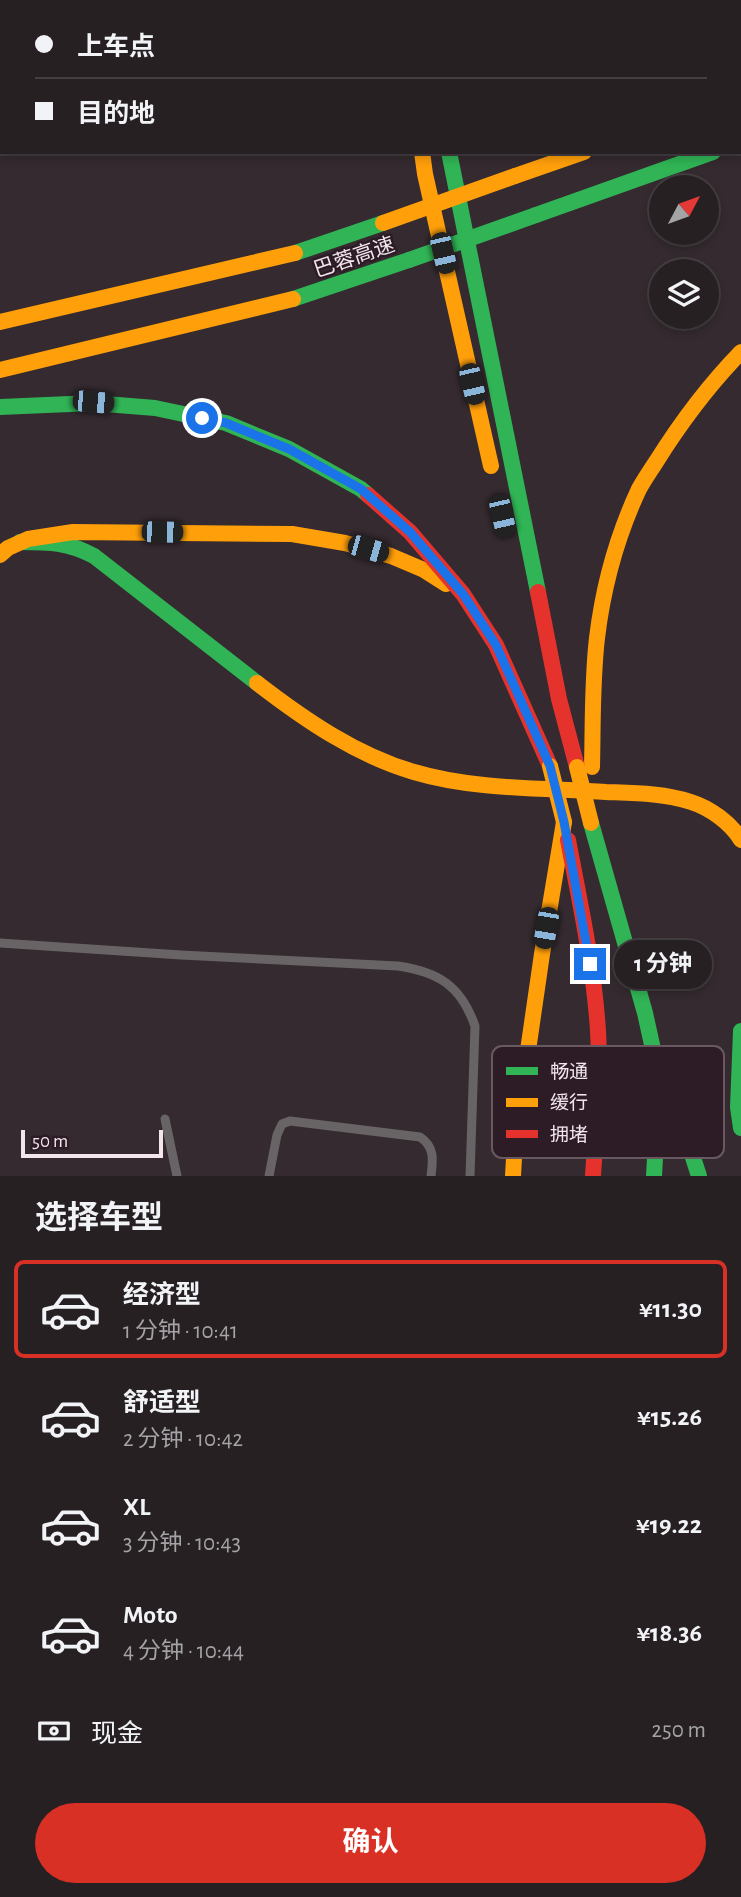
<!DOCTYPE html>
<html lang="zh">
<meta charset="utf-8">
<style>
body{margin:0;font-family:"Alegreya Sans","Noto Sans SC",sans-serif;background:#2f282b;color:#f1f3f6;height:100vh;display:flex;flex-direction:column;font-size:26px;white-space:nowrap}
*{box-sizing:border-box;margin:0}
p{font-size:23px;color:#a4a3a6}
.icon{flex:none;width:38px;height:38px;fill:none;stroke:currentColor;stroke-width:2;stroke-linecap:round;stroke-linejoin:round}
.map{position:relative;height:1176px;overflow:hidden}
.details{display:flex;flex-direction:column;background:#272023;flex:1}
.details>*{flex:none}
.hud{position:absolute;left:0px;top:0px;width:742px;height:154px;box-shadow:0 4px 10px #0003,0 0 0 2px #433e41;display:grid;align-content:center;height:154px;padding:0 35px;background:#272023}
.needle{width:46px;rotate:49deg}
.buttons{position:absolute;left:649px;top:175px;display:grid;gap:14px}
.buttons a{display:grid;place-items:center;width:70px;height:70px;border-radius:50%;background:#272023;box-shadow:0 4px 10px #0003,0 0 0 2px #433e41;font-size:35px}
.scale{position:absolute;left:21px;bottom:18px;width:142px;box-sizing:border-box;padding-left:7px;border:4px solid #f2e6ec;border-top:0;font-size:19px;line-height:24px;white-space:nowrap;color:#f2e6ec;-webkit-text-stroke:5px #2d1c26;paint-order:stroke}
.end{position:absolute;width:32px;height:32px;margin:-16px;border:9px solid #1a73e8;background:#fff;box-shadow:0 0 0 4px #fff}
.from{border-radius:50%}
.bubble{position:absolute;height:49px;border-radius:24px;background:#272023;box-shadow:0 4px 10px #0003,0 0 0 2px #433e41;font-size:23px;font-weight:700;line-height:49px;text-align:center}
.car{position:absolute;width:21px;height:42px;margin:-21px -10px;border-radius:9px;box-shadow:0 0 5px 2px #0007;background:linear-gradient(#222 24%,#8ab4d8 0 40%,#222 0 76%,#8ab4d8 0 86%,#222 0)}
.hud b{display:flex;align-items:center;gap:24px;height:66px;font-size:26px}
.hud b+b{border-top:2px solid #433e41}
.hud i{width:18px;height:18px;background:#f1f3f6}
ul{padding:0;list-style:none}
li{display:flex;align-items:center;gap:21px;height:98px;margin:0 14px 10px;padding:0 21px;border:4px solid transparent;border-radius:10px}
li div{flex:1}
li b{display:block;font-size:26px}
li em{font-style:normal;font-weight:700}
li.selected{border-color:#d93025}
li>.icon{width:63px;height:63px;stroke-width:1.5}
h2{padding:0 35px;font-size:32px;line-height:84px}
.pay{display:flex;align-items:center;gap:18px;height:77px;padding:0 35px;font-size:26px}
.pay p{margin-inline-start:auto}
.button{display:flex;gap:14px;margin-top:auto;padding:14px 35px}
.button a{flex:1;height:80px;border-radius:42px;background:#d93025;color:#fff;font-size:28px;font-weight:700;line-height:80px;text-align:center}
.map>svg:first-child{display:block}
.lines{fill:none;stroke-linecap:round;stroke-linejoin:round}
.lane{stroke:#686365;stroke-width:9}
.fast{stroke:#30b455;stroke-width:16}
.slow{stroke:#ff9f0a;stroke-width:16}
.jam{stroke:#e5322d;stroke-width:16}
.fast-bridge{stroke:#30b455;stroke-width:16}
.slow-bridge{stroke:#ff9f0a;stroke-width:16}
.route{stroke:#1a73e8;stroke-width:9}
.labels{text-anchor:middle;stroke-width:5;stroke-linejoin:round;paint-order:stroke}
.street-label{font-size:21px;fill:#f2e6ec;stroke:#2d1c26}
.key{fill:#2d1c26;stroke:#685961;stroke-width:2}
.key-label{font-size:19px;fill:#f2e6ec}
</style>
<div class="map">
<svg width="741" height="1176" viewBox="0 0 741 1176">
<rect width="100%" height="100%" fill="#342a2f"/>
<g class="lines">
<g class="lane">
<path d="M0,943L181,955L398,966C439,972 461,986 475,1026L470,1176"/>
<path d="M165,1119L177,1176"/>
<path d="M269,1176L277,1135L282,1124L290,1121L420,1137C435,1147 433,1160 431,1176"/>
</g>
<g class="fast">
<path d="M740,48L741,47"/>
<path d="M449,152L538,592"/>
<path d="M536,215L713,152"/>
<path d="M295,253L383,223"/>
<path d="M293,299L409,260"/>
<path d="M0,407L93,403L155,408L226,423L289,449L361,489L368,495"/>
<path d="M20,542C49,542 68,542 94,556L257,683"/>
<path d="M591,823L645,1013L655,1058L659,1089L654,1176"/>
<path d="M741,1031L738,1107L741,1128"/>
<path d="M666,1074L699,1176"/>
</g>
<g class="slow">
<path d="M740,143L741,142"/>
<path d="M422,152L425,174L491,466"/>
<path d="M515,176L584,152"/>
<path d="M0,322L295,253"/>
<path d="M0,370L293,299"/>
<path d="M0,555L8,548L28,539L73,532L292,534L345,543L391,556L424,570L446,584"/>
<path d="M257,683C305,720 356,755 414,772C474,790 544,788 606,792C634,793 664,793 691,802C710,808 731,823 741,840"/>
<path d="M592,767C593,724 592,681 597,638C603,588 617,536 639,489C644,480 650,471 656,462C681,422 708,386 741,352"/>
<path d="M513,1176L515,1140L542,954L564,822"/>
</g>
<g class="jam">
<path d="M428,2L429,0"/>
<path d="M740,98L741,97"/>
<path d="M368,495L410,532L463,594L496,645L550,766"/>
<path d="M538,592L559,699L577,767"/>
<path d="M568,840C580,903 594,967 598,1031C601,1079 596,1128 593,1176"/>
</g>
<path class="fast-bridge" d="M409,260L536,215"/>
<g class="slow-bridge">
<path d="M383,223L515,176"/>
<path d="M550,766L564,822"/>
<path d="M577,767L591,823"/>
</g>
</g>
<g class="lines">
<path class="route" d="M202,418L226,423L289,449L361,489L410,532L463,594L496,645L550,766L564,822L590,964"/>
</g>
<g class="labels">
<g class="street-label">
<text transform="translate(354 257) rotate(-19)" y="7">巴蓉高速</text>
</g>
</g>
<rect x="492" y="1046" width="232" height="112" rx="10" class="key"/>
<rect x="506" y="1067" width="32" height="8" fill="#30b455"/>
<rect x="506" y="1098" width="32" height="9" fill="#ff9f0a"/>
<rect x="506" y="1130" width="32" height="8" fill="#e5322d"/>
<g class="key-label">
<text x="550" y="1078">畅通</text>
<text x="550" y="1109">缓行</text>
<text x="550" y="1141">拥堵</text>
</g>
</svg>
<div class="buttons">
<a><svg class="needle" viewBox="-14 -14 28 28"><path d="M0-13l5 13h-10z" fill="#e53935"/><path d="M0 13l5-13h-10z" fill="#a4a3a6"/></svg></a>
<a><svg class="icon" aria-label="layers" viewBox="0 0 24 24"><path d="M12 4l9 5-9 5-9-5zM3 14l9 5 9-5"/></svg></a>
</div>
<div class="scale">50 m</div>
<i class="end from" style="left:202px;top:418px"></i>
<i class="end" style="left:590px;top:964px"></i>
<div class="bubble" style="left:614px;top:940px;width:98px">1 分钟</div>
<i class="car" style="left:443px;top:253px;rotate:167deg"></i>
<i class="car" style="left:472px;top:384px;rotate:167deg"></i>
<i class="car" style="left:93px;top:402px;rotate:95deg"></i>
<i class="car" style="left:502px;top:516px;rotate:167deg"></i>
<i class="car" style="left:162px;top:532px;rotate:91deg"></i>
<i class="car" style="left:368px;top:549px;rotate:106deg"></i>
<i class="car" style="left:546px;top:928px;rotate:190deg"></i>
<div class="hud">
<b><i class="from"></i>上车点</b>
<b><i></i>目的地</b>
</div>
</div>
<section class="details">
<h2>选择车型</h2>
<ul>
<li class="selected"><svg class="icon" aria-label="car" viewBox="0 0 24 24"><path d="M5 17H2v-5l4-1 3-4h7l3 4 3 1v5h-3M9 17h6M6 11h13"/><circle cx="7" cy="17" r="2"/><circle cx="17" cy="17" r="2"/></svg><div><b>经济型</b><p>1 分钟 · 10:41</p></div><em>¥11.30</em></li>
<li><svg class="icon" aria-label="car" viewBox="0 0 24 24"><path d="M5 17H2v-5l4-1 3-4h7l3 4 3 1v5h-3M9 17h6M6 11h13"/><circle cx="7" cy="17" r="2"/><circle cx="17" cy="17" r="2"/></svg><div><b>舒适型</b><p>2 分钟 · 10:42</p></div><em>¥15.26</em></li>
<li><svg class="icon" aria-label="car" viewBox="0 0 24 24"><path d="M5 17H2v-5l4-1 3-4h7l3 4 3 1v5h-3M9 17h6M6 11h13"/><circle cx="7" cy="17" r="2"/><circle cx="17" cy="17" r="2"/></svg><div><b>XL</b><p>3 分钟 · 10:43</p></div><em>¥19.22</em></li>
<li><svg class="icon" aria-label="car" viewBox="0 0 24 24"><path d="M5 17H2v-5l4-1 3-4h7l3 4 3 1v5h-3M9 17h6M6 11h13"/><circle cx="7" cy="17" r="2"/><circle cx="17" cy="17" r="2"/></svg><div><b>Moto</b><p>4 分钟 · 10:44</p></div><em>¥18.36</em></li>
</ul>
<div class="pay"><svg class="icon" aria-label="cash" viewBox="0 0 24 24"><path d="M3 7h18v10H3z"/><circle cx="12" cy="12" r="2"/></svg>现金<p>250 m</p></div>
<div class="button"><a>确认</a></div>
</section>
